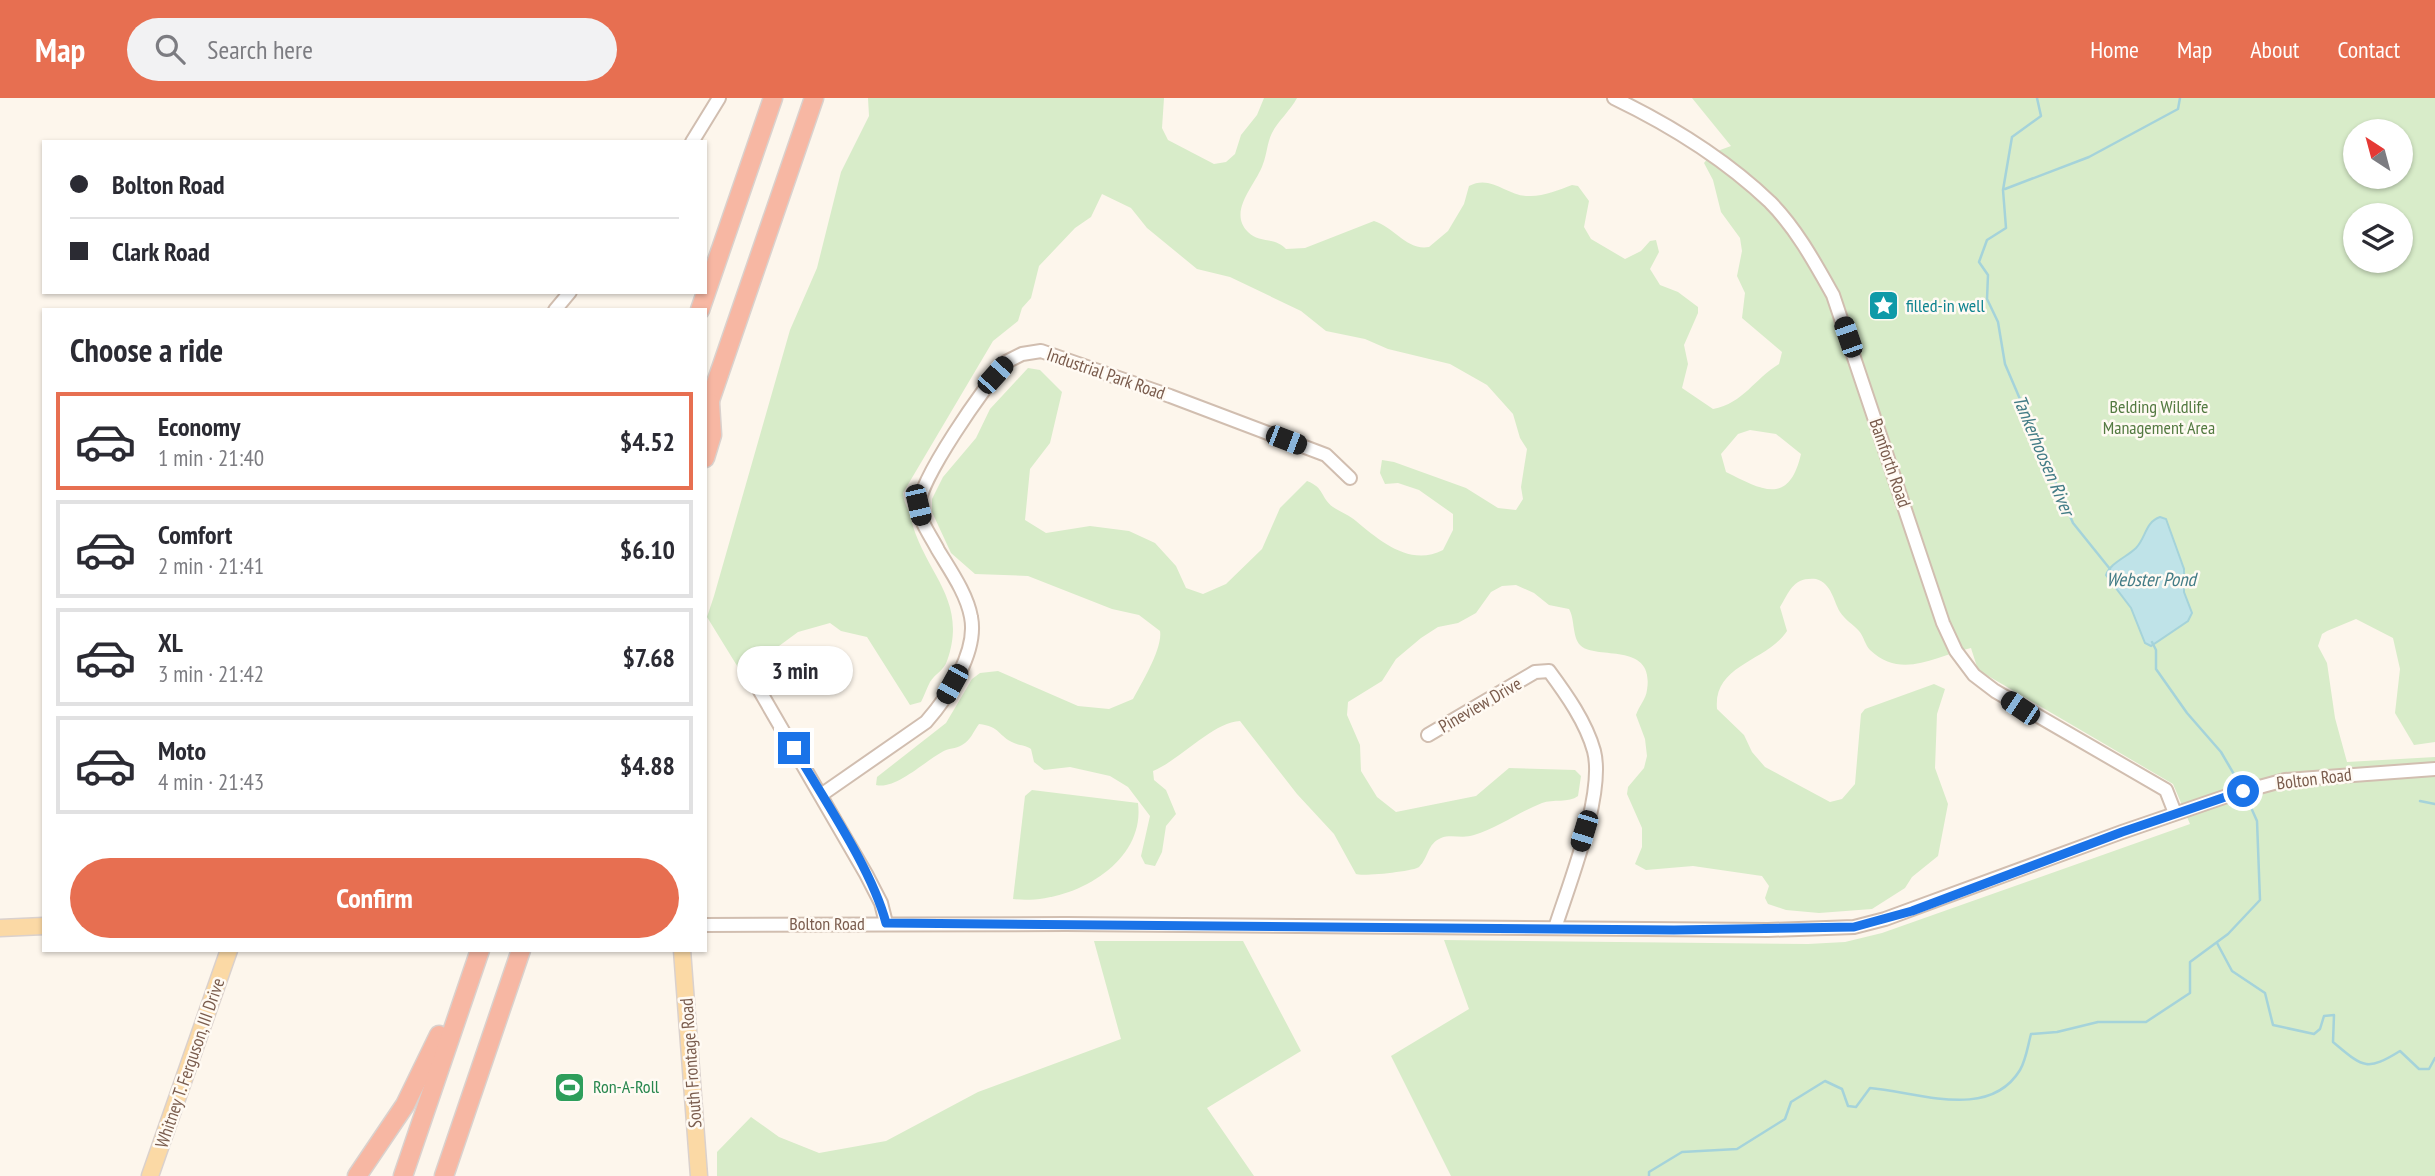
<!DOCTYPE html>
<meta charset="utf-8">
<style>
body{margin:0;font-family:"PT Sans Narrow",sans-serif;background:#f2f2f3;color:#2b2b33;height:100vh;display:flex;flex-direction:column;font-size:26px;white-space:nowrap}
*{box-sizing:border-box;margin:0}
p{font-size:23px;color:#7c7c81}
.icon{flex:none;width:38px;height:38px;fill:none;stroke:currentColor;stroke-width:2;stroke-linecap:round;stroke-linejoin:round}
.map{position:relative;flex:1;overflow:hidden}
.drawer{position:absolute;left:42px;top:210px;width:665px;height:644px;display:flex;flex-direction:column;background:#fff;border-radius:0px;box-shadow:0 2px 5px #0004}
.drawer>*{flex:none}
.guide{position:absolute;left:42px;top:42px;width:665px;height:154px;border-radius:0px;box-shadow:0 2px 5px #0004;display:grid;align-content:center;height:154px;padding:0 28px;background:#fff}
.needle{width:46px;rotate:324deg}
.buttons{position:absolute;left:2343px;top:21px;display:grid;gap:14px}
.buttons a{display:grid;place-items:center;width:70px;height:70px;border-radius:50%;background:#fff;box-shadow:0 2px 5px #0004;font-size:35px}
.end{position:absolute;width:32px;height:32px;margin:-16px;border:9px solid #1a73e8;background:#fff;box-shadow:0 0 0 4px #fff}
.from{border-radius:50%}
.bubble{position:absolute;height:49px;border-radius:24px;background:#fff;box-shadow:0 2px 5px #0004;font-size:23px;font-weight:800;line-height:49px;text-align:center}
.car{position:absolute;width:21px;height:42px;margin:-21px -10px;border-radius:9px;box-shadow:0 0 5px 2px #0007;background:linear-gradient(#222 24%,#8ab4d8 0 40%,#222 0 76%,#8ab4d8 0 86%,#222 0)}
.guide b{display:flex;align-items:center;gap:24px;height:66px;font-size:26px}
.guide b+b{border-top:2px solid #e1e1e2}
.guide i{width:18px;height:18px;background:#2b2b33}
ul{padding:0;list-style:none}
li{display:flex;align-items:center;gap:21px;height:98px;margin:0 14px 10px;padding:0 14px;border:4px solid #e1e1e2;border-radius:0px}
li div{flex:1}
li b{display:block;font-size:26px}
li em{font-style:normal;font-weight:800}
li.selected{border-color:#e76f51}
li>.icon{width:63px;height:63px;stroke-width:1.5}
h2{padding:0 28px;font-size:32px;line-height:84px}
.action{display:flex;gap:14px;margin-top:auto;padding:14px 28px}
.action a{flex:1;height:80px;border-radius:42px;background:#e76f51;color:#fff;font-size:28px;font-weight:800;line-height:80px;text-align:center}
header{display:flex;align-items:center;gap:42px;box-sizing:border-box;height:98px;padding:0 35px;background:#e76f51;color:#fff}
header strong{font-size:33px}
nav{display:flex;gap:38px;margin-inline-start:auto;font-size:24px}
.search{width:490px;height:63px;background:#f2f2f3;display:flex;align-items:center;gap:18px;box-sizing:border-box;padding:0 24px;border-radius:38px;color:#7c7c81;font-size:26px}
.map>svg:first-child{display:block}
.green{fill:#d8ecc9;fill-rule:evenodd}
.water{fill:#bfe3e8;stroke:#a5d3da;stroke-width:2}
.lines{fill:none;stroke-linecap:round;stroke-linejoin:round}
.stream{stroke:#a5d3da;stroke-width:2.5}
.minor-casing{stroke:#d1beb0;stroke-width:16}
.major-casing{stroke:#dad1cd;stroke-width:19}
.highway-casing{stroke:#dad1cd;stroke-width:21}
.minor{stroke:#fff;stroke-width:12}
.major{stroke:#fbd9a5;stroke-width:16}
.highway{stroke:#f7b7a3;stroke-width:18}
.route{stroke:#1a73e8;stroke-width:9}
.labels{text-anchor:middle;stroke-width:5;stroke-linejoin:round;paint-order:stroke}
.culture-label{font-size:18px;fill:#0d838f;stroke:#fffaf3;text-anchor:start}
.street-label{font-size:18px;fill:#7a5c4d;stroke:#fffaf3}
.park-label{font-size:18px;fill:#537a41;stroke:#fffaf3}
.leisure-label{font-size:18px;fill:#27864d;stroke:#fffaf3;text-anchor:start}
.water-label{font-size:19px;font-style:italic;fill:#437c86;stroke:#fffaf3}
</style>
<header>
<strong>Map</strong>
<div class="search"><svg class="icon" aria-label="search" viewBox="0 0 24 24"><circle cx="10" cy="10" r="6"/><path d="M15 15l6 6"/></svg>Search here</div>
<nav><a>Home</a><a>Map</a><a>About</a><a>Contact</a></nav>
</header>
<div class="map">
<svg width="2435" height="1078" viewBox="0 0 2435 1078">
<rect width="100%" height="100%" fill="#fdf6ec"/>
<g class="green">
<path d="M868,0H1164L1162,30L1168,42L1214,66L1226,64L1235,56L1241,37L1257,17L1264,0H1297C1290,13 1278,23 1272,35C1267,45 1267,56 1263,66C1256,87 1227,113 1248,134C1258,145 1275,139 1286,151L1305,150L1374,123C1394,129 1407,153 1429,149L1448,133L1464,106L1469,88C1491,76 1507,98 1528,98C1542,99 1559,92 1572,87L1578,88L1589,103L1584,129L1591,141L1625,161L1641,153L1650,143L1656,142L1659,154L1650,171L1660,187L1678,194L1698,209V215L1684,247L1688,266L1682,290L1713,311C1744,305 1754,281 1779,266L1782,254L1742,220L1745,195L1737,178L1742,153L1740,140L1721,114L1713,82L1704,65L1712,55L1731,48L1692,0H2435V644L2414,647L2395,615L2400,571L2393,540L2356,521L2327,533L2322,536L2318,548L2327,565L2335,620L2347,664L2435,659V1078H1451L1391,958L1469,911L1444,842L1808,846L1845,844L1882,835L2190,726L2173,686L1978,572L1971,550C1935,558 1902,582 1870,552C1865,547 1864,539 1859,533C1853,526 1845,522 1840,514C1833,502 1832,486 1816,481C1793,479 1790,493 1780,509L1787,533C1767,564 1713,566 1717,611L1744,637L1752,654L1765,669L1830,704L1842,701L1855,686L1861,616L1865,611L1934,586L1945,591L1937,616L1935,670L1948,706L1938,758L1912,779L1905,790L1872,811L1819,815L1786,812L1768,806L1765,800L1769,788L1762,778L1693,768L1646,772L1635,766L1642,749V730L1627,696L1628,689L1644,670L1647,658L1645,641L1636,617C1639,608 1646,601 1647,592C1655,542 1595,563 1580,547C1572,538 1575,521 1569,511L1549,507L1534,495L1516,487L1502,488L1491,494L1476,515L1458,525L1438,529L1421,540L1396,561L1382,583L1348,604L1347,617L1360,647L1361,673L1377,699L1396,714L1476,698L1509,670L1575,672L1581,678L1578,698C1569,705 1553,701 1542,705C1519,714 1498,730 1474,737C1463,741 1451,736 1441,740C1427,746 1429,759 1419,769C1415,773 1362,779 1356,776L1334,736L1297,696L1240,623C1213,624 1180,662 1153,673L1154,682L1166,692L1176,716L1166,728L1162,754L1155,768L1145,766L1141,758L1150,718L1128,689L1110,678L1070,669L1044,672L1034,664L1031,651C1025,647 1021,648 1014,645C999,639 1000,628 979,626C973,634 971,642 962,647C956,651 948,650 942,654C924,664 895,692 876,687L877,679L946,625L972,581L980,575L998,573L1078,608L1109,611L1133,601C1141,586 1163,550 1160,533L1139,517L1112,511L1028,478L975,476L951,455L932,414V401L943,379L976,340L990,311L1028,270L1040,272L1062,294L1050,345L1030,371L1025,422L1046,435L1090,428L1129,433L1155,445L1176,468L1186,490L1203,496L1226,486L1262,451L1280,410L1307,383C1325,390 1320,399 1333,409C1340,414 1349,417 1356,423C1380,443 1410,469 1443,452L1453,432V416L1419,392L1398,385L1385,386L1380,375L1382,362L1394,364L1466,390L1498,410L1516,412L1523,401L1521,389L1527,351L1520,340L1513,316L1487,287L1450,266L1388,251L1365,241L1326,233L1301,213L1230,179L1197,171L1147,130L1131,110L1102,96L1091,119L1075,130L1039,168L1031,200L1022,210L1018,223L993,243L903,395C904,406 909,411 911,421C924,475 969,501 947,563C944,572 935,576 930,584C927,590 924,598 921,604L910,607L867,539L841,533L830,525L798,534L756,565L739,571L707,519L714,498L790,232L817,170L841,74L869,18ZM2356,33H2401V79H2356ZM2356,117H2401V163H2356ZM1750,332L1776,336L1801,356C1789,408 1762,392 1726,374L1721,356L1738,336Z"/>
<path d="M1032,692L1138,705C1146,768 1066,808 1013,801L1025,698Z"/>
<path d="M1094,843H1243L1301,953L1207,1010L1254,1078H717V1054L751,1019L779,1039L819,1055L886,1043L978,994L1121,941Z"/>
</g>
<path class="water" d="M2160,419L2166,421L2184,471V494L2192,515L2188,523L2151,548L2145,545L2131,510L2106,477C2110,465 2127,459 2136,450C2146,440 2145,424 2160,419Z"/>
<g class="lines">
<g class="stream">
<path d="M2037,0L2041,18L2012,39L2003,92L2006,130L1987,142L1979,164L1988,177L1987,201L1998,224L2005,266L2073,425L2110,471"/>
<path d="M2005,91L2089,59L2178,11L2180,0"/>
<path d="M2152,544L2156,552V571L2187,615L2221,654L2242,690"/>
<path d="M2420,703L2435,706"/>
<path d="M2217,845L2232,873L2265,895L2273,927L2314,936L2320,931L2324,918L2334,917L2333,944C2363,969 2366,974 2400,953L2419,971H2429L2435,960"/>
<path d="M1649,1078V1074L1682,1054L1737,1051L1785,1021L1791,1004L1825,983L1842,991L1848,1008L1856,1009L1870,990C1918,994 1989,1023 2020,972C2026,962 2028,947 2031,936L2057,934L2098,924H2146L2190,895V864L2228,836L2260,802L2257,723L2245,696"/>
</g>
<defs>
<g id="minor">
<path d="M1614,0C1670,27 1725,61 1770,104C1796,130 1815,165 1833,197L1943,525L1956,553L1974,577L1995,593L2166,692L2175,715"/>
<path d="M692,44L719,0"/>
<path d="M555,212L570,194"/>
<path d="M750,576L866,776L881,805L886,825"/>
<path d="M1428,637L1535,574L1549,573C1566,596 1586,624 1594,653C1605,696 1569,786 1555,830"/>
<path d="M821,697L926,624C948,599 978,554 971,519C967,496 950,472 938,452C931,438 920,425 919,409C917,384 987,285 1006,264L1022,256L1041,253L1170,298L1326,357L1350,380"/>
<path d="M705,827L1066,826L1768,832L1854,829L1885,821L2122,734L2230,697L2285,682L2435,671"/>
</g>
<g id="major">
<path d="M0,830L44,828"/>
<path d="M682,852L699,1078"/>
<path d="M150,1078L229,852"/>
</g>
<g id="highway">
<path d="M700,212L773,0"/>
<path d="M705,317L814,0"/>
<path d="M705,360L712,337L710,305"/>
<path d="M357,1078L405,1007L439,937"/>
<path d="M403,1078L480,852"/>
<path d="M444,1078L521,852"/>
</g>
</defs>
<use href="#minor" class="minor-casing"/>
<use href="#major" class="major-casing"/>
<use href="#highway" class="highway-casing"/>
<use href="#minor" class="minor"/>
<use href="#major" class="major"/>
<use href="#highway" class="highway"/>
</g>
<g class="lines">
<path class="route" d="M794,650C823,700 872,771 886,825L1674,832L1854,829L1912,813L2122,734L2243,693"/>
</g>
<defs>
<symbol id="sight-square" viewBox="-11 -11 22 22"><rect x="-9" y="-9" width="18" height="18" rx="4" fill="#0f9aa8" stroke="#fffaf3"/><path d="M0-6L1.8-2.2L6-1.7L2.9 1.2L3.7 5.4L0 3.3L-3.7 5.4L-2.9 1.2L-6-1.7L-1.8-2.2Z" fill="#fff"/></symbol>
<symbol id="stadium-square" viewBox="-11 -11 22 22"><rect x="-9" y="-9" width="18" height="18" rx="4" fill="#2e9e5b" stroke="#fffaf3"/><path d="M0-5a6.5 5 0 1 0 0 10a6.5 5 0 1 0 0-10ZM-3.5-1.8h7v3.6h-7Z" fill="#fff"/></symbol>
</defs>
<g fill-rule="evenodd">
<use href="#sight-square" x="1866" y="190" width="35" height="35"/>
<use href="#stadium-square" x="552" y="972" width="35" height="35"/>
</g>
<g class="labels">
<g class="culture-label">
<text x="1906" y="214">filled-in well</text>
</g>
<g class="street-label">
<text transform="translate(1106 276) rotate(19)" y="6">Industrial Park Road</text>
<text transform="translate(1890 365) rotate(71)" y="6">Bamforth Road</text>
<text transform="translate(1480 607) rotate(-30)" y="6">Pineview Drive</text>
<text transform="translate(2314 681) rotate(-7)" y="6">Bolton Road</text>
<text x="827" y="832">Bolton Road</text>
<text transform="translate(190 965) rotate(-71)" y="6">Whitney T. Ferguson, III Drive</text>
<text transform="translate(691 965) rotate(-94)" y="6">South Frontage Road</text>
</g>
<g class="park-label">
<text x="2159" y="315">Belding Wildlife<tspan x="2159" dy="21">Management Area</tspan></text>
</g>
<g class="leisure-label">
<text x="593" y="995">Ron-A-Roll</text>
</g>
<g class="water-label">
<text transform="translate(2044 357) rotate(67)" y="7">Tankerhoosen River</text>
<text x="2151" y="488">Webster Pond</text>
</g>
</g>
</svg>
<div class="buttons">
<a><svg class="needle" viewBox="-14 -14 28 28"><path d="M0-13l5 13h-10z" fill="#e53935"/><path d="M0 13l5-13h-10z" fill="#7c7c81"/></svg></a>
<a><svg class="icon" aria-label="layers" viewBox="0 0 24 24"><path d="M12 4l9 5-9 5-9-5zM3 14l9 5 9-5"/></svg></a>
</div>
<i class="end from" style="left:2243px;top:693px"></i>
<i class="end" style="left:794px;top:650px"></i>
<div class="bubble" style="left:737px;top:548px;width:116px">3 min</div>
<i class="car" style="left:1848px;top:239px;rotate:341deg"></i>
<i class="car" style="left:995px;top:277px;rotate:42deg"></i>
<i class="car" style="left:1286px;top:342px;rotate:111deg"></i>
<i class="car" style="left:918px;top:407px;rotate:167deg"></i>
<i class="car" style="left:952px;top:586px;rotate:209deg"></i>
<i class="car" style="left:2020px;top:610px;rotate:304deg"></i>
<i class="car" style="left:1584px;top:733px;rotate:197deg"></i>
<div class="guide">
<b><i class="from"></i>Bolton Road</b>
<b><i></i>Clark Road</b>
</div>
<section class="drawer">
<h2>Choose a ride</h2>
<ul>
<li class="selected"><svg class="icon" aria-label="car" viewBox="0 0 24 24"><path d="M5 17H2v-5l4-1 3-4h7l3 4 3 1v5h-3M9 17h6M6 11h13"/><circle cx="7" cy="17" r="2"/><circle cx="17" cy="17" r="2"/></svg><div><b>Economy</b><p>1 min · 21:40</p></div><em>$4.52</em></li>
<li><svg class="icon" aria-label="car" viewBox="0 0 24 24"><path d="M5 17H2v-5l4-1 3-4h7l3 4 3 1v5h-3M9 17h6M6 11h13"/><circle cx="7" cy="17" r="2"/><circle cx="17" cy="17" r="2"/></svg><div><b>Comfort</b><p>2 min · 21:41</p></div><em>$6.10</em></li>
<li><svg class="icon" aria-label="car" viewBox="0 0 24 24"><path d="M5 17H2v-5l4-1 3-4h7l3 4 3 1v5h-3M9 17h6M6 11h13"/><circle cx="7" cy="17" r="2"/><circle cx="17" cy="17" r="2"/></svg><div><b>XL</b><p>3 min · 21:42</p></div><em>$7.68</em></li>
<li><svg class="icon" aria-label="car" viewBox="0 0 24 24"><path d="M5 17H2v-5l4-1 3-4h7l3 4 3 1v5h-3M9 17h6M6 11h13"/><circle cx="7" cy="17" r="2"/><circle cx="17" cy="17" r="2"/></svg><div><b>Moto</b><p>4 min · 21:43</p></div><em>$4.88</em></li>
</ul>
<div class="action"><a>Confirm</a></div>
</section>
</div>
